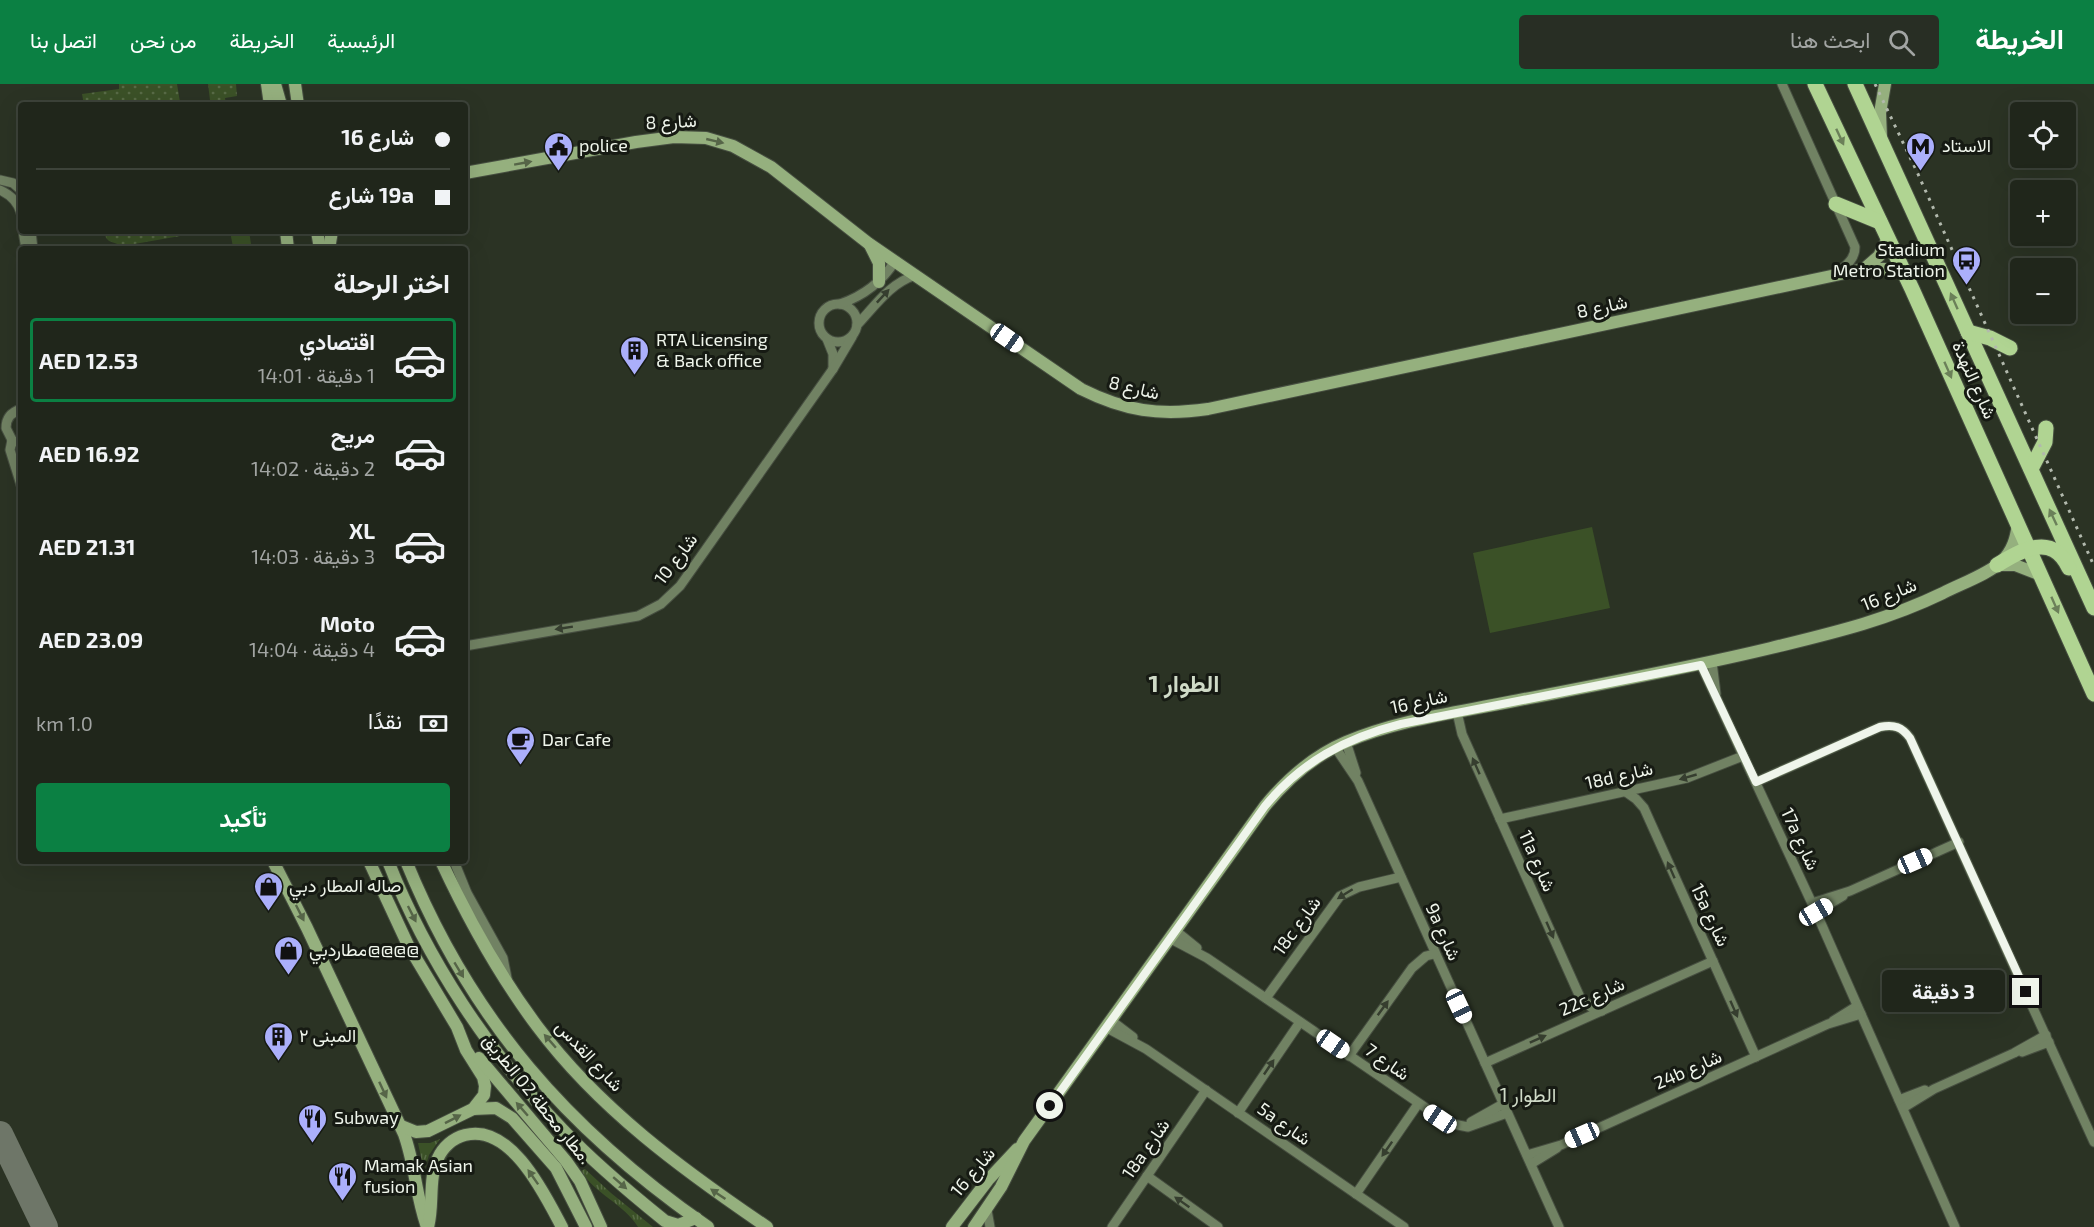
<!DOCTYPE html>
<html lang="ar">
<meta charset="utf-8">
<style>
body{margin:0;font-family:"Exo 2",Vazirmatn,sans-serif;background:#282e24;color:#f1f3f6;direction:rtl;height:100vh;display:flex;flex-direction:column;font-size:22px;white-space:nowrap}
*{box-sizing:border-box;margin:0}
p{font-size:20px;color:#a2a5a3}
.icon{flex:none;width:33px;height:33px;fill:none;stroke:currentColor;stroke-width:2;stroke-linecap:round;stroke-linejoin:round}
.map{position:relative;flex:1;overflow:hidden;direction:ltr}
.drawer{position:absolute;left:18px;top:162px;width:450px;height:618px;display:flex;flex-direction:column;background:#20261b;border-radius:6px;box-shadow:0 6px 24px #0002,0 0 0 2px #3d433a;direction:rtl}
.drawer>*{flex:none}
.hud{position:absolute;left:18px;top:18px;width:450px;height:132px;border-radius:6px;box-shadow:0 6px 24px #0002,0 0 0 2px #3d433a;direction:rtl;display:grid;align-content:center;height:132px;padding:0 18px;background:#20261b}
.tools{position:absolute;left:2010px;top:18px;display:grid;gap:12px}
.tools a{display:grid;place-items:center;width:66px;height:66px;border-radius:6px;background:#20261b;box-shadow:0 6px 24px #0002,0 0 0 2px #3d433a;font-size:30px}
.end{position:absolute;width:27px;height:27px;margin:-14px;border:8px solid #eff5eb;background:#111;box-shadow:0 0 0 3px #111}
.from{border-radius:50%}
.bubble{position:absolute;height:42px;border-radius:6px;background:#20261b;box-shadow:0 6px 24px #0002,0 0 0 2px #3d433a;font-size:20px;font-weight:700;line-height:42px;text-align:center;direction:rtl}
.car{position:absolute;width:18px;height:36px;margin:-18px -9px;border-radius:8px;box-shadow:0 0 4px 2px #0007;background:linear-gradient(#fff 24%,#345 0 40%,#fff 0 76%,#345 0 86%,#fff 0)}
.hud b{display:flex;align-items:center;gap:21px;height:57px;font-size:22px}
.hud b+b{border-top:2px solid #3d433a}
.hud i{width:15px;height:15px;background:#f1f3f6}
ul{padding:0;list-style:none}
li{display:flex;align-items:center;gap:18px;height:84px;margin:0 12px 9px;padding:0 6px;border:3px solid transparent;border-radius:6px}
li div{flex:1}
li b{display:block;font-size:22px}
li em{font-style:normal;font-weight:700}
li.active{border-color:#0b8043}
li>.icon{width:54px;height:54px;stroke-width:1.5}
h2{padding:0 18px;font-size:27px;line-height:72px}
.pay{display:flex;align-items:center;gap:15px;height:66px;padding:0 18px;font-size:22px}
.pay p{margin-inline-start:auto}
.button{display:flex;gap:12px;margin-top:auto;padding:12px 18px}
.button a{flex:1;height:69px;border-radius:6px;background:#0b8043;color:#fff;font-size:24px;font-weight:700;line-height:69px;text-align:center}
header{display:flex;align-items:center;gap:36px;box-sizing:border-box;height:84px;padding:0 30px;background:#0b8043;color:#fff}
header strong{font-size:28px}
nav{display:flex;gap:33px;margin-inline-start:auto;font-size:21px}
.search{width:420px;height:54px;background:#282e24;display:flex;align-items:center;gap:15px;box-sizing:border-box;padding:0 21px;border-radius:6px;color:#a2a5a3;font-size:22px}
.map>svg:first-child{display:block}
.grass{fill:url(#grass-tufts)}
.park{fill:#3b5127}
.garden{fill:url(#garden-dots)}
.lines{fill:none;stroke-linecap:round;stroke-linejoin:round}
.taxiway{stroke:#6e7668;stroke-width:26}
.street-casing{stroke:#464e40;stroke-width:11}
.secondary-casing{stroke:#464e40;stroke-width:14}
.primary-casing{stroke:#464e40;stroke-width:17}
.street{stroke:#718263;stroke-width:9}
.secondary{stroke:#95b07e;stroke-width:12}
.primary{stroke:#b0d492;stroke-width:15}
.rail{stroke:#b2b9ad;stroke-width:3;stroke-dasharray:3 6;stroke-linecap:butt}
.oneway{fill:#6b8059}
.oneway2{fill:#566548}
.oneway3{fill:#363e2f}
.route{stroke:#eff5eb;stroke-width:8}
.labels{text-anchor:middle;stroke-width:6;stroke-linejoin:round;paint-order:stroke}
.street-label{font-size:18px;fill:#eff5eb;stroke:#161a13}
.poi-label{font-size:18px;fill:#eff5eb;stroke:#161a13;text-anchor:start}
.neighbourhood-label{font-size:20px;fill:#cfdac7;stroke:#161a13}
.district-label{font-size:24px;font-weight:bold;fill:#cfdac7;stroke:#161a13}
</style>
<header>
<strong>الخريطة</strong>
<div class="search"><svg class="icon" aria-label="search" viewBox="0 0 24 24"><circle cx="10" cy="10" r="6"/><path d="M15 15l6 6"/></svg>ابحث هنا</div>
<nav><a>الرئيسية</a><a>الخريطة</a><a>من نحن</a><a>اتصل بنا</a></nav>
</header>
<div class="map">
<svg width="2094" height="1143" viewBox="0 0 2094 1143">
<defs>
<pattern id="grass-tufts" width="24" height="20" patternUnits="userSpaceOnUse" patternTransform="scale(1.5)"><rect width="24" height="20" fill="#3b5127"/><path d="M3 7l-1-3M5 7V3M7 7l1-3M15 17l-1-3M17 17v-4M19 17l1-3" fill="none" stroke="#586b46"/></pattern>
<pattern id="garden-dots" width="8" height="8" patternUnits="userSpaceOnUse" patternTransform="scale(1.5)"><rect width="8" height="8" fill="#3b5127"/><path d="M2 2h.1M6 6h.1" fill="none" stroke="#586b46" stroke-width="1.8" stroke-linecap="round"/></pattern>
</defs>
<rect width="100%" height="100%" fill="#2b3324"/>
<g class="grass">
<path d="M230,147H249L251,160L233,163Z"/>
<path d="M440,1055L429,1071L424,1087L418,1059H430Z"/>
<path d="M585,1085L611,1109L653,1143H638C624,1120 595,1110 581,1087Z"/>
</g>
<path class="park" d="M1592,443L1610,524L1490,549L1473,469Z"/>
<g class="garden">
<path d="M119,0H177L180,18L173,21H153L152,18L133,21H84L82,10L119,5Z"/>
<path d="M208,0H236L237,12L225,14L226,21H206L205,17L210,16Z"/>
<path d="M105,147H203V148L123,162L109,157L106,154Z"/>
</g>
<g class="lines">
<path class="taxiway" d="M0,1050L45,1143"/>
<defs>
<g id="street">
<path d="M1782,0L1855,163C1855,176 1845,182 1836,190"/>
<path d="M0,96L13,99L21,106"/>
<path d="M0,106C11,111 18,118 21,129"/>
<path d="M23,147L26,165"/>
<path d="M31,147L33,165"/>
<circle cx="838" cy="239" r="19"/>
<path d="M840,220C863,212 882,198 895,177"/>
<path d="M857,241C875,222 890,199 916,191"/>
<path d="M827,255L833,270V285"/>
<path d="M21,325C11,328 6,334 6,344L12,356L21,360"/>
<path d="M12,356L10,366L21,401"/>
<path d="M465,562L638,532L661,520L680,502L833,285L852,253"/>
<path d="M1712,578L1716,610"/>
<path d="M1701,581L1816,828L1955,1143"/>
<path d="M1457,628L1462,650L1580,913L1592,924L1602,927"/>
<path d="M1346,658L1356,689"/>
<path d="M1335,663L1358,697L1559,1143"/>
<path d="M1756,698L1880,643C1894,640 1902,643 1910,654L2094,1058"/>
<path d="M1626,708L1636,715L1644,724L1756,973"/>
<path d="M1500,735L1687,694L1743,672"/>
<path d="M454,777L467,809L503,874L508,899"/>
<path d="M1812,819L1850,807L1959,758"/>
<path d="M1816,828L1843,812"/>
<path d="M1176,847L1197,864"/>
<path d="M1171,855L1207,874L1448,1039L1468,1043L1507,1029"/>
<path d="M1266,914L1340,812L1359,803L1401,793"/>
<path d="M1112,937L1133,953"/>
<path d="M1833,937L1857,922"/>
<path d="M1107,944L1146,965L1404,1143"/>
<path d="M2022,968L2049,958"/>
<path d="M1349,972L1412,884L1426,872L1434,870"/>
<path d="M1485,979L1713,877"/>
<path d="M1899,1016L1925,1006"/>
<path d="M1903,1024L1934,1005L2014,969L2046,951"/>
<path d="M1238,1029L1300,938"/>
<path d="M1471,1038L1503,1020"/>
<path d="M1527,1071L1561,1061L1828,940L1861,930"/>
<path d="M1531,1080L1557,1064"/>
<path d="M1147,1092L1218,1143"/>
<path d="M1356,1110L1418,1020"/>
<path d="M987,1126L990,1143"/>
<path d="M1112,1143L1206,1006"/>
</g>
<g id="secondary">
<path d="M267,0L270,21"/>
<path d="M275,0L281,21"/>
<path d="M295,0L298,21"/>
<path d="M1881,53L1880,29L1885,0"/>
<path d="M465,89L636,58L674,53L706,54L733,62L771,83L868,159L1081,305C1125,327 1159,332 1208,325L1864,185H1884L1904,189"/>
<path d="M286,147L288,165"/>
<path d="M317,147L320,165"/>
<path d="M870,161L879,179V198"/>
<path d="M329,165L332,147"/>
<path d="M1864,185L1879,172L1888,154"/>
<path d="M1997,481H2015L2041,491"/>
<path d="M273,777L307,844L404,1050C415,1080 416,1113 427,1143"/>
<path d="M369,777L408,861L457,943L466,966L483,993L485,1002L484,1011L473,1025L428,1047L416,1048L399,1041"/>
<path d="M388,777C427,876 489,969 563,1046C594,1079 629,1108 665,1137L678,1141L696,1134"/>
<path d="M406,777C471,936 568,1046 708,1143"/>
<path d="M441,777C468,835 499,891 537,942C599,1025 683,1086 767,1143"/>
<path d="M479,974L566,1077L580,1097L601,1143"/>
<path d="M473,1025L496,1024L512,1034L556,1084L586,1143"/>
<path d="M428,1143C434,1121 428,1095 438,1074C443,1063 453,1054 465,1051C511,1039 545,1111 562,1143"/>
<path d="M952,1143L988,1096L1017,1065"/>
<path d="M974,1143L1001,1103L1024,1057L1265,722C1288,694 1313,672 1346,658C1398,636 1454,629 1509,618C1596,601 1684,585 1771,564C1832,549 1885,537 1943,509C1960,500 1989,490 2002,477C2013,466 2016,454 2018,440"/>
</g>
<g id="primary">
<path d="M1815,0L1912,205L2094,610"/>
<path d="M1855,0L2094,524"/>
<path d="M1836,120L1880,138"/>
<path d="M1968,248L1990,254L2010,264"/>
<path d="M2031,385L2045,358L2046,344"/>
<path d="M1997,481C2022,466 2052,448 2069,484"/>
</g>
</defs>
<use href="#street" class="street-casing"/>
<use href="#secondary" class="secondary-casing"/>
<use href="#primary" class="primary-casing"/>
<use href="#street" class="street"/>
<use href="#secondary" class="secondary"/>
<use href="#primary" class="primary"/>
<path class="rail" d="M1875,0L1918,90L2094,482"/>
</g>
<defs><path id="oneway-solid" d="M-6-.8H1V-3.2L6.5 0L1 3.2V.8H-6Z" transform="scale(1.5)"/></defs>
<g class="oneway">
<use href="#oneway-solid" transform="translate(1840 53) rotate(65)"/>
<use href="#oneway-solid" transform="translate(1954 217) rotate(-114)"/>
<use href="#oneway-solid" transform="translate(1948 286) rotate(66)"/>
<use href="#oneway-solid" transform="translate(2053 433) rotate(-115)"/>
<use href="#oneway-solid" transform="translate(2055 521) rotate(66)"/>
</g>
<g class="oneway2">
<use href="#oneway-solid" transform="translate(715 57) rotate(13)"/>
<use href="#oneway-solid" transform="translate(523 79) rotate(-10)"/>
<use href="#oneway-solid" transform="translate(300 829) rotate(63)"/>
<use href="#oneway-solid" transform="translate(412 830) rotate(63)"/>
<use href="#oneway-solid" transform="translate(459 886) rotate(59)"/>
<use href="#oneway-solid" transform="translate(550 957) rotate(-131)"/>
<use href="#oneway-solid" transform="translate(383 1006) rotate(65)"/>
<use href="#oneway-solid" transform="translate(522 1025) rotate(-131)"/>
<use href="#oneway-solid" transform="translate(453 1035) rotate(-27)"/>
<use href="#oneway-solid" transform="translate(533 1093) rotate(-125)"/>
<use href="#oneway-solid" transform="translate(620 1099) rotate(41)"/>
<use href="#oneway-solid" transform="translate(718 1110) rotate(-146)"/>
</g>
<g class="oneway3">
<use href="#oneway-solid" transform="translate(883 212) rotate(-47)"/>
<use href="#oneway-solid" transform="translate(564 544) rotate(171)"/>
<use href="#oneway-solid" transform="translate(1476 682) rotate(-114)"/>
<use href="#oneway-solid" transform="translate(1688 693) rotate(164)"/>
<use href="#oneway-solid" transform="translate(1671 786) rotate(-114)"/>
<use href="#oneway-solid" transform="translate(1345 810) rotate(148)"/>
<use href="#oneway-solid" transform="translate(1550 846) rotate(66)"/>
<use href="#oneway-solid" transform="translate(1383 924) rotate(-54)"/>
<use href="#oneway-solid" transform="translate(1734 925) rotate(66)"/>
<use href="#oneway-solid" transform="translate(1538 955) rotate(-24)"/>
<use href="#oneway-solid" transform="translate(1269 983) rotate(-56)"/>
<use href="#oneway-solid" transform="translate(1387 1065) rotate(125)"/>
<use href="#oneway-solid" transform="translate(1182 1118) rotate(-145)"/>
</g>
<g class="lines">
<path class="route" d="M1050,1022L1265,722C1301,678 1346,654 1401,640L1701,581L1756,698L1880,643C1894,640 1902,643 1910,654L2026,908"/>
</g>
<defs>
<symbol id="civic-pin" viewBox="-11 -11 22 30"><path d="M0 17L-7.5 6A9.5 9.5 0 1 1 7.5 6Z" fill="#abaffb" stroke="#161a13"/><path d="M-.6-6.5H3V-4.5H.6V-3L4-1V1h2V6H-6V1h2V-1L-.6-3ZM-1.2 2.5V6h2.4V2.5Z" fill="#111"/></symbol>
<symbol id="metro-pin" viewBox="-11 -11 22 30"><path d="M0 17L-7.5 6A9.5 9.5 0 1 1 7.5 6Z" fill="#abaffb" stroke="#161a13"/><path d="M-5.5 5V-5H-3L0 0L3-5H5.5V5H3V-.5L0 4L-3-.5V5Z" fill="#111"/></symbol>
<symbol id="bus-pin" viewBox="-11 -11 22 30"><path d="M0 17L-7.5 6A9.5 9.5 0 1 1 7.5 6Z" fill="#abaffb" stroke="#161a13"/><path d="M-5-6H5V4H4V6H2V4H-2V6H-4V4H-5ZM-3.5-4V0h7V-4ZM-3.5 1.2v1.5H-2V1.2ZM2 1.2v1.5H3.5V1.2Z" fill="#111"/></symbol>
<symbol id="building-pin" viewBox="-11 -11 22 30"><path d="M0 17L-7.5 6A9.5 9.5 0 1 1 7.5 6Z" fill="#abaffb" stroke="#161a13"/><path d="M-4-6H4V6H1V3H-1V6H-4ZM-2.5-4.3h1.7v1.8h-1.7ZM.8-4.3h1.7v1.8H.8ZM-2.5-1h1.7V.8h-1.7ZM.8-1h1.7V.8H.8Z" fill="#111"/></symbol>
<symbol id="cafe-pin" viewBox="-11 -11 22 30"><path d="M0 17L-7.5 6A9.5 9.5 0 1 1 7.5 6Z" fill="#abaffb" stroke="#161a13"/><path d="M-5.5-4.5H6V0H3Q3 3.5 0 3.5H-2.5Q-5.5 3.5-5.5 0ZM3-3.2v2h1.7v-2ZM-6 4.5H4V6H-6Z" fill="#111"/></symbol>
<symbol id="shop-pin" viewBox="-11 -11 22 30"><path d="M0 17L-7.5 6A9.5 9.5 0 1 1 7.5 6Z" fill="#abaffb" stroke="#161a13"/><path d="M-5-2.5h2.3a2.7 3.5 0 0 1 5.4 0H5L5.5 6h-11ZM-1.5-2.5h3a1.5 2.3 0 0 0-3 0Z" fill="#111"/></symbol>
<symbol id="restaurant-pin" viewBox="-11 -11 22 30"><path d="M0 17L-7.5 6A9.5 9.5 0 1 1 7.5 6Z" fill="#abaffb" stroke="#161a13"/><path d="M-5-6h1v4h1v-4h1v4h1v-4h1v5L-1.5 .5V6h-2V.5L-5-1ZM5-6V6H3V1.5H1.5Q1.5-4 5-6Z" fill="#111"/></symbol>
</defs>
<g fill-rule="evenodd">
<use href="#civic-pin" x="542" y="46" width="33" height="45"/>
<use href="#metro-pin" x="1904" y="46" width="33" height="45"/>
<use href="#bus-pin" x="1950" y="160" width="33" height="45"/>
<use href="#building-pin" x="618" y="250" width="33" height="45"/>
<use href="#cafe-pin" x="504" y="640" width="33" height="45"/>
<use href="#shop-pin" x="252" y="786" width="33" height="45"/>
<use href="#shop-pin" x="272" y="850" width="33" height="45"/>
<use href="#building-pin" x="262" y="936" width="33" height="45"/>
<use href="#restaurant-pin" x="296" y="1018" width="33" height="45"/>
<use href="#restaurant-pin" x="326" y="1076" width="33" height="45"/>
</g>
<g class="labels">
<g class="street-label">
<text transform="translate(671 38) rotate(-3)" y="6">شارع 8</text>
<text transform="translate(1602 223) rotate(-12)" y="6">شارع 8</text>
<text transform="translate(1974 296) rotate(66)" y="6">شارع النهدة</text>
<text transform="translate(1134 304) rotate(13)" y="6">شارع 8</text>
<text transform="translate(676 475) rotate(-53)" y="6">شارع 10</text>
<text transform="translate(1889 511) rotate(-22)" y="6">شارع 16</text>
<text transform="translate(1419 618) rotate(-12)" y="6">شارع 16</text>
<text transform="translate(1619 692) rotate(-13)" y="6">18d شارع</text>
<text transform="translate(1800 755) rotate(65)" y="6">17a شارع</text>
<text transform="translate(1537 777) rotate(66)" y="6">11a شارع</text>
<text transform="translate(1710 831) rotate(65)" y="6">15a شارع</text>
<text transform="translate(1297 842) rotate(-54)" y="6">18c شارع</text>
<text transform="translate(1443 848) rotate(66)" y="6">9a شارع</text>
<text transform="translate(1592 913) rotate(-24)" y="6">22c شارع</text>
<text transform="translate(589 972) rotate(47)" y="6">شارع القدس</text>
<text transform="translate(1387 978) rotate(35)" y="6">شارع 7</text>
<text transform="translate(1688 986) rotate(-24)" y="6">24b شارع</text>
<text transform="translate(537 1015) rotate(51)" y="6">مطار محطة 02 الطريق.</text>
<text transform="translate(1284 1040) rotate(35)" y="6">5a شارع</text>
<text transform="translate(1146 1065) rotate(-55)" y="6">18a شارع</text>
<text transform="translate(973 1088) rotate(-50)" y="6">شارع 16</text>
</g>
<g class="poi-label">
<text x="579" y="68">police</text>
<text x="1942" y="68">الاستاد</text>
<text x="1945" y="172" text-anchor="end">Stadium<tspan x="1945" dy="21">Metro Station</tspan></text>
<text x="656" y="262">RTA Licensing<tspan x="656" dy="21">&amp; Back office</tspan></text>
<text x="542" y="662">Dar Cafe</text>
<text x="289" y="808">صاله المطار دبي</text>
<text x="309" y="872">مطاردبي@@@@</text>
<text x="299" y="958">المبنى ٢</text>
<text x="334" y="1040">Subway</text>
<text x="364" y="1088">Mamak Asian<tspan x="364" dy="21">fusion</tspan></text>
</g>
<g class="neighbourhood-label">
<text x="1528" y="1018">الطوار 1</text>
</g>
<g class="district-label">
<text x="1184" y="608">الطوار 1</text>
</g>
</g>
</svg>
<div class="tools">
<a><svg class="icon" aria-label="locate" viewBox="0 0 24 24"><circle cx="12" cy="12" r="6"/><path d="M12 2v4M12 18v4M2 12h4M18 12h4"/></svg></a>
<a>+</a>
<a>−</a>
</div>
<i class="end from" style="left:1050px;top:1022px"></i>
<i class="end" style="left:2026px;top:908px"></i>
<div class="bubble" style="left:1882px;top:886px;width:123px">3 دقيقة</div>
<i class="car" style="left:1007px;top:254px;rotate:125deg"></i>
<i class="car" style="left:1915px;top:777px;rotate:66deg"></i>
<i class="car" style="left:1816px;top:828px;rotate:60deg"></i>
<i class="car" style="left:1459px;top:922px;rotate:155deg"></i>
<i class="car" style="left:1333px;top:960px;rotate:125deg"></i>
<i class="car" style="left:1440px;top:1035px;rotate:304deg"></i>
<i class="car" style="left:1582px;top:1051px;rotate:246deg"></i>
<div class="hud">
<b><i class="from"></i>شارع 16</b>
<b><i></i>19a شارع</b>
</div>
<section class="drawer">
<h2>اختر الرحلة</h2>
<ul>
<li class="active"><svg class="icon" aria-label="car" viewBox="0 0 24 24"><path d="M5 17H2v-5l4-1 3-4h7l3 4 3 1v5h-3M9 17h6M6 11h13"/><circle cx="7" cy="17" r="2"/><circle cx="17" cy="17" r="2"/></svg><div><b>اقتصادي</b><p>1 دقيقة · 14:01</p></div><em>AED 12.53</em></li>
<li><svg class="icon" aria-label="car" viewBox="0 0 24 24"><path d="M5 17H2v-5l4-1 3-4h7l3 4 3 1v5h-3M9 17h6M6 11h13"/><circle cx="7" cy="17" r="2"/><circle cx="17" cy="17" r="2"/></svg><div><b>مريح</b><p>2 دقيقة · 14:02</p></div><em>AED 16.92</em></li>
<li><svg class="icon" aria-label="car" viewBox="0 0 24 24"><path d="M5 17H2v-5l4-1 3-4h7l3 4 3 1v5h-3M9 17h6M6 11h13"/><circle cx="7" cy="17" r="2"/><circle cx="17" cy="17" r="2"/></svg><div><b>XL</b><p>3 دقيقة · 14:03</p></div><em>AED 21.31</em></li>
<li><svg class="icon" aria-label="car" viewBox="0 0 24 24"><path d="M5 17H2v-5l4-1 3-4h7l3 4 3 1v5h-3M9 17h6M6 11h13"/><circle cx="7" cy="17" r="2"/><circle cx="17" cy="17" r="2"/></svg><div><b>Moto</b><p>4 دقيقة · 14:04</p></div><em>AED 23.09</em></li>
</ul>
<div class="pay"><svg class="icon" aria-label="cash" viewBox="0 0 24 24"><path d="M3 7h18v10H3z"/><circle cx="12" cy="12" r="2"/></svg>نقدًا<p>1.0 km</p></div>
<div class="button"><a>تأكيد</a></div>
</section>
</div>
